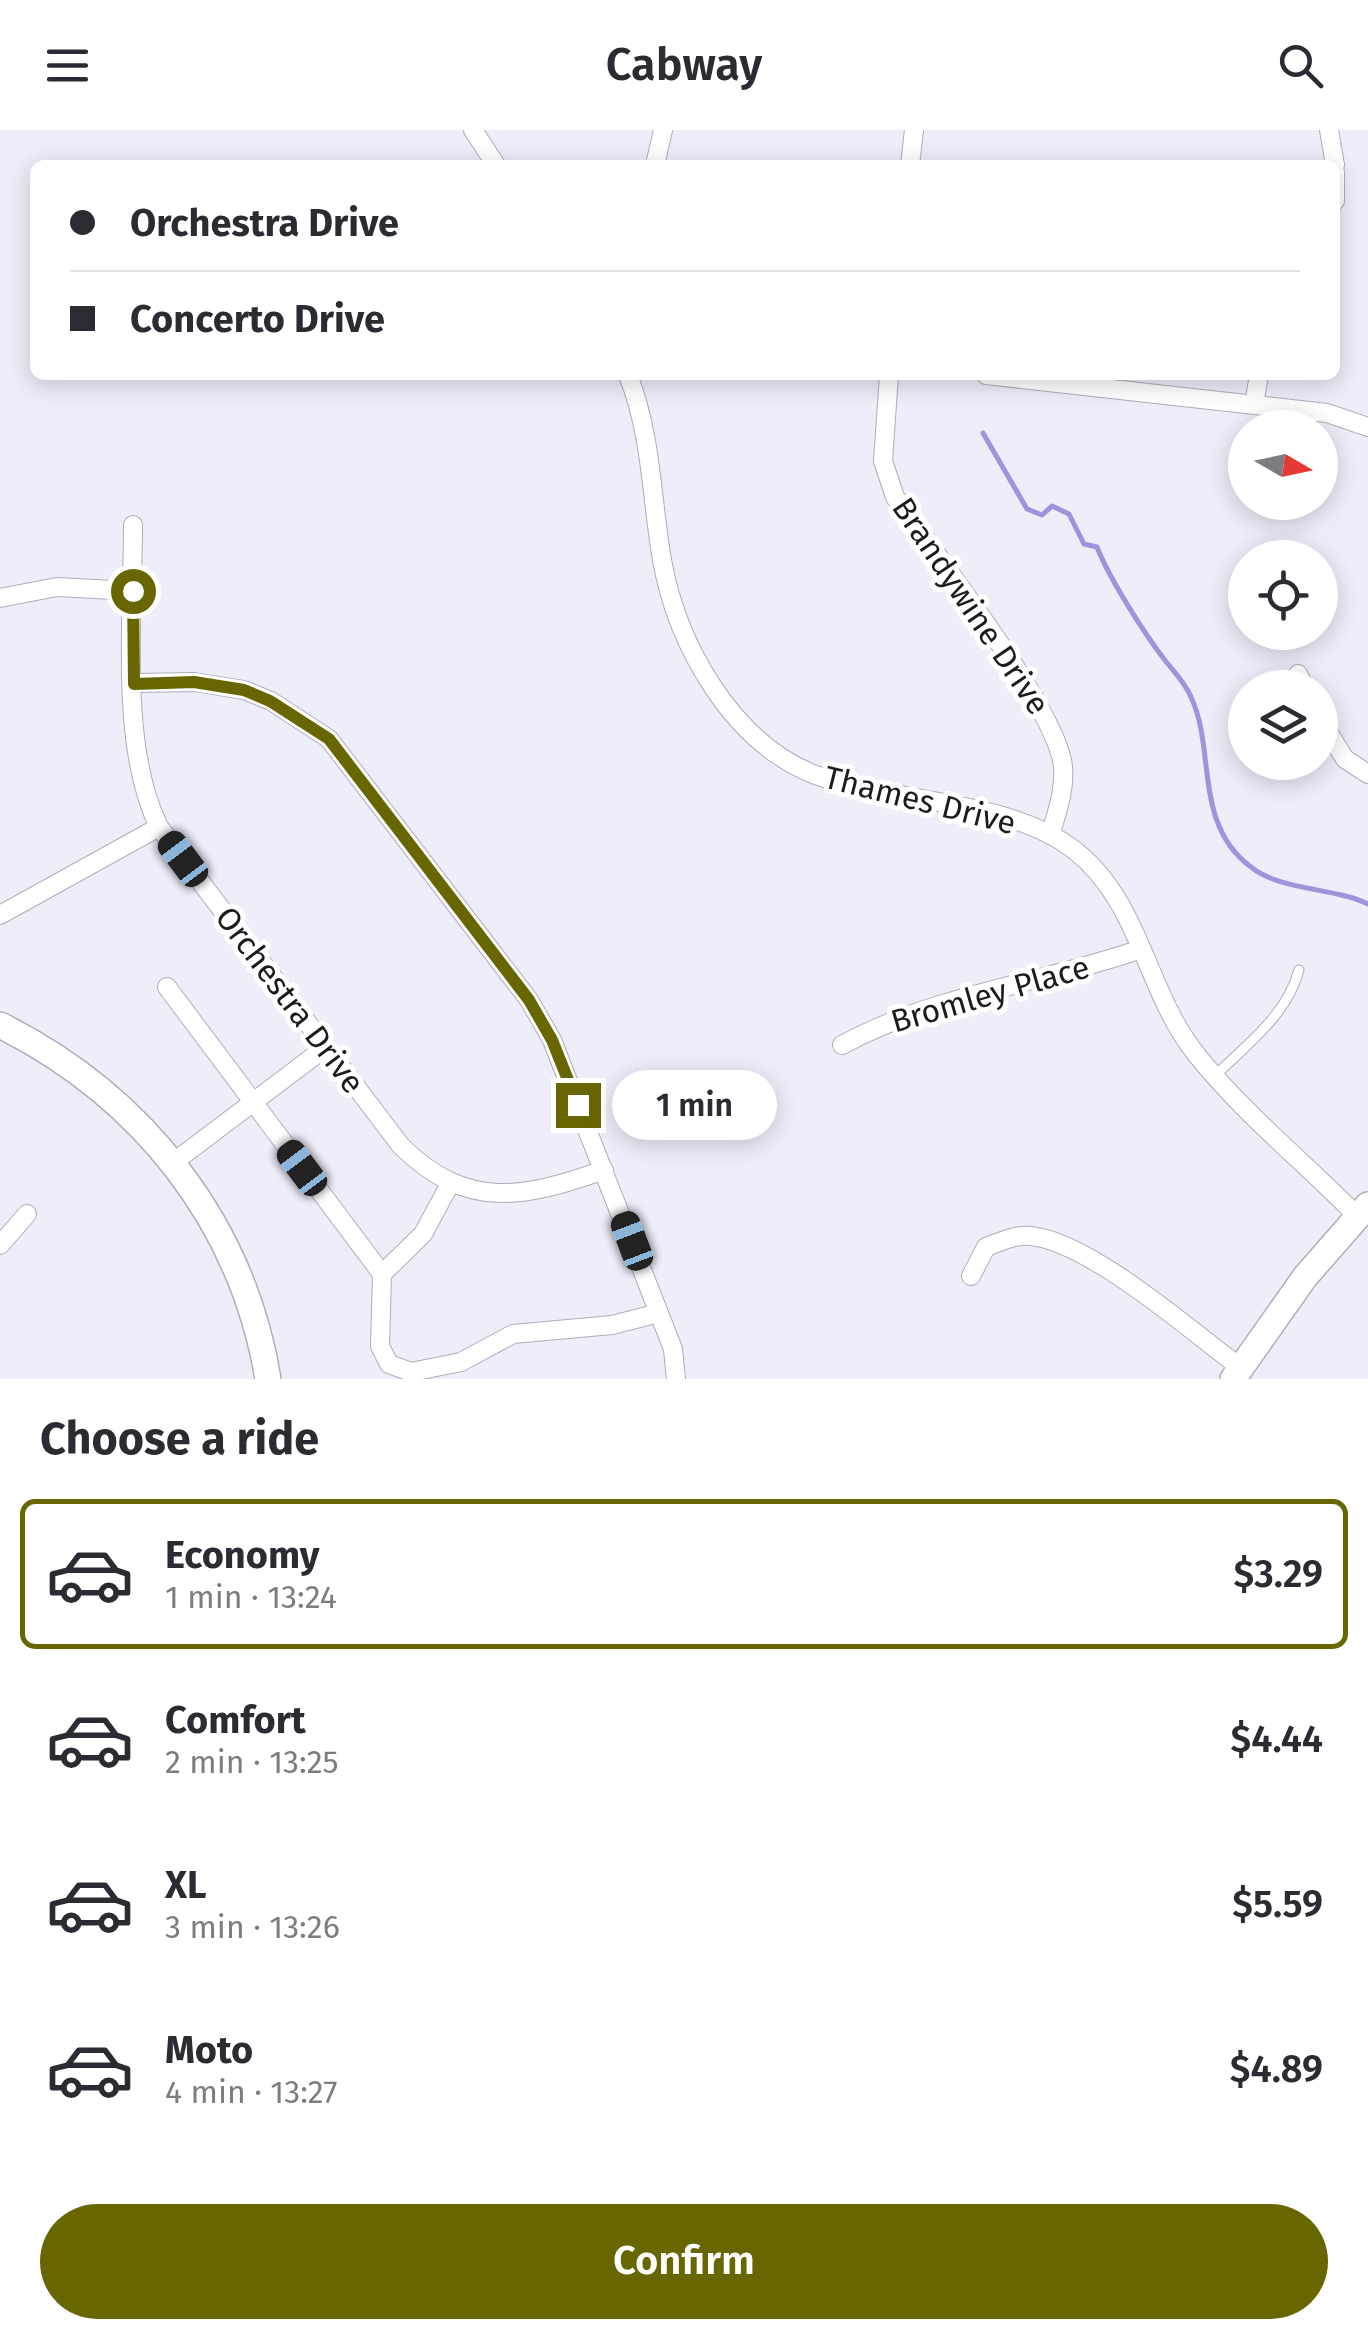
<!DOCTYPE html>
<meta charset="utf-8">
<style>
body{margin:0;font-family:"Fira Sans",sans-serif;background:#f2f2f3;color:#2b2b33;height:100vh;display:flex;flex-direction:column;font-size:38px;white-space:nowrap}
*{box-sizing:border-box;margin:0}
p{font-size:32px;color:#7c7c81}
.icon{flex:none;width:55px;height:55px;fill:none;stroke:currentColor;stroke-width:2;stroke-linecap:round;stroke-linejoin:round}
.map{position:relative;height:1249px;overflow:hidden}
.panel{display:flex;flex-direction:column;background:#fff;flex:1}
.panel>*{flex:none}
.banner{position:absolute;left:30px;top:30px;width:1310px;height:220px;border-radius:15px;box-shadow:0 5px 25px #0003;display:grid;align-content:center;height:220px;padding:0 40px;background:#fff}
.needle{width:65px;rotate:99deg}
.fabs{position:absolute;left:1228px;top:280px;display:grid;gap:20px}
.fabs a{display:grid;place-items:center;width:110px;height:110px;border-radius:50%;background:#fff;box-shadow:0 5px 25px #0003;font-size:50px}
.end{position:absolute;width:45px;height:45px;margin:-22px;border:12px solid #676600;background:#fff;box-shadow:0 0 0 5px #fff}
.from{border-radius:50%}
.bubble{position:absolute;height:70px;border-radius:35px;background:#fff;box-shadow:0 5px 25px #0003;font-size:32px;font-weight:600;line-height:70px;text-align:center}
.car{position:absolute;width:30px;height:60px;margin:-30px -15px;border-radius:12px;box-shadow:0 0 8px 2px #0007;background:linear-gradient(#222 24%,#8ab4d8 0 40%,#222 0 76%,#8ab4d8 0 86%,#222 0)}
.banner b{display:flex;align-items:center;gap:35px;height:95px;font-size:38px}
.banner b+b{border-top:2px solid #e1e1e2}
.banner i{width:25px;height:25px;background:#2b2b33}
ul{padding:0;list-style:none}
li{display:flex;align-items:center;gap:30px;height:150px;margin:0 20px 15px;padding:0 20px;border:5px solid transparent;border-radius:15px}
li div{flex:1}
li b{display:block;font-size:38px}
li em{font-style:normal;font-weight:600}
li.active{border-color:#676600}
li>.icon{width:90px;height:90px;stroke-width:1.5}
h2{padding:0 40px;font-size:45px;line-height:120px}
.button{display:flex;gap:20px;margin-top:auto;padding:20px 40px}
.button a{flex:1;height:115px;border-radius:60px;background:#676600;color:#fff;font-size:40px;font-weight:600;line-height:115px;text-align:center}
header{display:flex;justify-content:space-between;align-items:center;height:130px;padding:0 40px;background:#fff;font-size:45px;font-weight:600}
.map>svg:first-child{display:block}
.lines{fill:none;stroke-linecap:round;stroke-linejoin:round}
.stream{stroke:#9d94dc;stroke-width:5}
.lane-casing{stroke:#aeadba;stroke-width:11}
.street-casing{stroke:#aeadba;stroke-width:20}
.secondary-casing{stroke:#aeadba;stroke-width:28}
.lane{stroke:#fff;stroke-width:9}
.street{stroke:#fff;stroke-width:18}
.secondary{stroke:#fff;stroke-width:25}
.route{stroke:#676600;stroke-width:12}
.labels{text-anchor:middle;stroke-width:10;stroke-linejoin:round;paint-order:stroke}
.street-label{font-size:32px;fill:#1b1a1f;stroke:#fff}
</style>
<header><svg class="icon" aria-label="menu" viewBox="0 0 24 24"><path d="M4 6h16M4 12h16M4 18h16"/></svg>Cabway<svg class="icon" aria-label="search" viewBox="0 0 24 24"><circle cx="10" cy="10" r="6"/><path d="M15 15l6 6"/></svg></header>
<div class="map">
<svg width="1368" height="1249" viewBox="0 0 1368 1249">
<rect width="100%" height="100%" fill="#eeedfa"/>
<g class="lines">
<path class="stream" d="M983,303L1027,379L1042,385L1052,376L1069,384L1084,414L1097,417C1109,448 1144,503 1164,529C1174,542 1185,552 1191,567C1216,620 1193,694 1251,737C1281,761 1333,757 1368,774"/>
<defs>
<path id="lane" d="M1216,945C1248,913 1287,885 1299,840"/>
<g id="street">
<path d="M473,0L496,35"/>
<path d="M1329,0L1335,35"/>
<path d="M655,35L663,0"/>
<path d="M910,35L914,0"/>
<path d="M1335,42V71"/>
<path d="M628,245C652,306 651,366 662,430C677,514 731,611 813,644C827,650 843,652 857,656C926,674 1014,675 1073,719C1141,771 1145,860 1196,924C1242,982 1304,1032 1356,1085"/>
<path d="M889,245L883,331L895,367C932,420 1059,582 1063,637C1065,660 1057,683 1050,705"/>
<path d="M986,245L1327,283L1368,297"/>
<path d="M1254,274L1259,245"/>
<path d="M133,395C133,486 119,616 159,697L401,1016C467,1081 524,1068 604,1040"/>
<path d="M0,468L57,457L133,461"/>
<path d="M1298,544L1305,558"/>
<path d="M134,553L194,552L244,560L271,571L329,609L529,870L552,910L673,1219L676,1249"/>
<path d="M1320,589L1345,629L1368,644"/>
<path d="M0,785L159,697"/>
<path d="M167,857L382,1144"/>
<path d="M842,915C936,864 1041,854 1141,819"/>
<path d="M174,1032L326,917"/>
<path d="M451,1052L423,1104L382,1144L380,1216L389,1234L411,1242L461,1232L513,1204L612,1195L659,1183"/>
<path d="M0,1115L27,1084"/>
<path d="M971,1146L986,1117C1000,1112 1016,1104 1031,1106C1090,1112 1191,1201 1241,1238"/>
</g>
<g id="secondary">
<path d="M0,895C142,966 242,1092 268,1249"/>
<path d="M1233,1249L1305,1147L1368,1075"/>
</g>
</defs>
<use href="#lane" class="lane-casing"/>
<use href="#street" class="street-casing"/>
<use href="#secondary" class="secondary-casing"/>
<use href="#lane" class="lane"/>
<use href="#street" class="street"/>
<use href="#secondary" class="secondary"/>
</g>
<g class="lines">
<path class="route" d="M133,461L134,554L194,552L244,560L270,571L329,609L529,870L552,910L578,975"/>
</g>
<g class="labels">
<g class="street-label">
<text transform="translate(971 476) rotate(56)" y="11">Brandywine Drive</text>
<text transform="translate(920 670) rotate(14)" y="11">Thames Drive</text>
<text transform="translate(990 864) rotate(-16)" y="11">Bromley Place</text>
<text transform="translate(290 870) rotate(53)" y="11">Orchestra Drive</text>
</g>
</g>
</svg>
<div class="fabs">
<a><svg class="needle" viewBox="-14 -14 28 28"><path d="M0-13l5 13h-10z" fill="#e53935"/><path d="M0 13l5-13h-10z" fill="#7c7c81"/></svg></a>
<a><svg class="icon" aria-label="locate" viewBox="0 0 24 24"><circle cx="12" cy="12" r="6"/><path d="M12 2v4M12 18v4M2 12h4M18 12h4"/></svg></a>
<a><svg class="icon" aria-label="layers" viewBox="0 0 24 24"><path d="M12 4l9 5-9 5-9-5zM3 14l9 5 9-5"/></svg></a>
</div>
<i class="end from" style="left:133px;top:461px"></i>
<i class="end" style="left:578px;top:975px"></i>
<div class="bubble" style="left:612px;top:940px;width:165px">1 min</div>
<i class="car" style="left:183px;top:729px;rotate:323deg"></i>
<i class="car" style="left:302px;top:1038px;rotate:323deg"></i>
<i class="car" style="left:632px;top:1111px;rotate:339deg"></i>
<div class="banner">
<b><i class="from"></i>Orchestra Drive</b>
<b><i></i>Concerto Drive</b>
</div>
</div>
<section class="panel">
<h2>Choose a ride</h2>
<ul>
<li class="active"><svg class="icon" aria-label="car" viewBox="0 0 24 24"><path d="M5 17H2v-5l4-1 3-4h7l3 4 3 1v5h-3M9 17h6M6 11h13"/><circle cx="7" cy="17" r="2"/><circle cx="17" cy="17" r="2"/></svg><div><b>Economy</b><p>1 min · 13:24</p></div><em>$3.29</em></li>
<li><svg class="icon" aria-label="car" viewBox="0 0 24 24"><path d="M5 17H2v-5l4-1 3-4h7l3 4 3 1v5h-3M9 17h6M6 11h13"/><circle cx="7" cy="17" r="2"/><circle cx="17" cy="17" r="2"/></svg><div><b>Comfort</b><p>2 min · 13:25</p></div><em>$4.44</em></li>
<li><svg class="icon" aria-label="car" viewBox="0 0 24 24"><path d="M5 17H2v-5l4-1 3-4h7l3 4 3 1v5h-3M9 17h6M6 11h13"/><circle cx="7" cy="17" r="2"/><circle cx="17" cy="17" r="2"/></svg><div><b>XL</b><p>3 min · 13:26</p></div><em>$5.59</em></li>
<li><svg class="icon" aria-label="car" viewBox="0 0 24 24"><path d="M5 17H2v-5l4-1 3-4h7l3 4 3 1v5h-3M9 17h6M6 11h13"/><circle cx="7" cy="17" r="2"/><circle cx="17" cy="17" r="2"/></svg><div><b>Moto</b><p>4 min · 13:27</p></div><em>$4.89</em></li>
</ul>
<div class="button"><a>Confirm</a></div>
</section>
